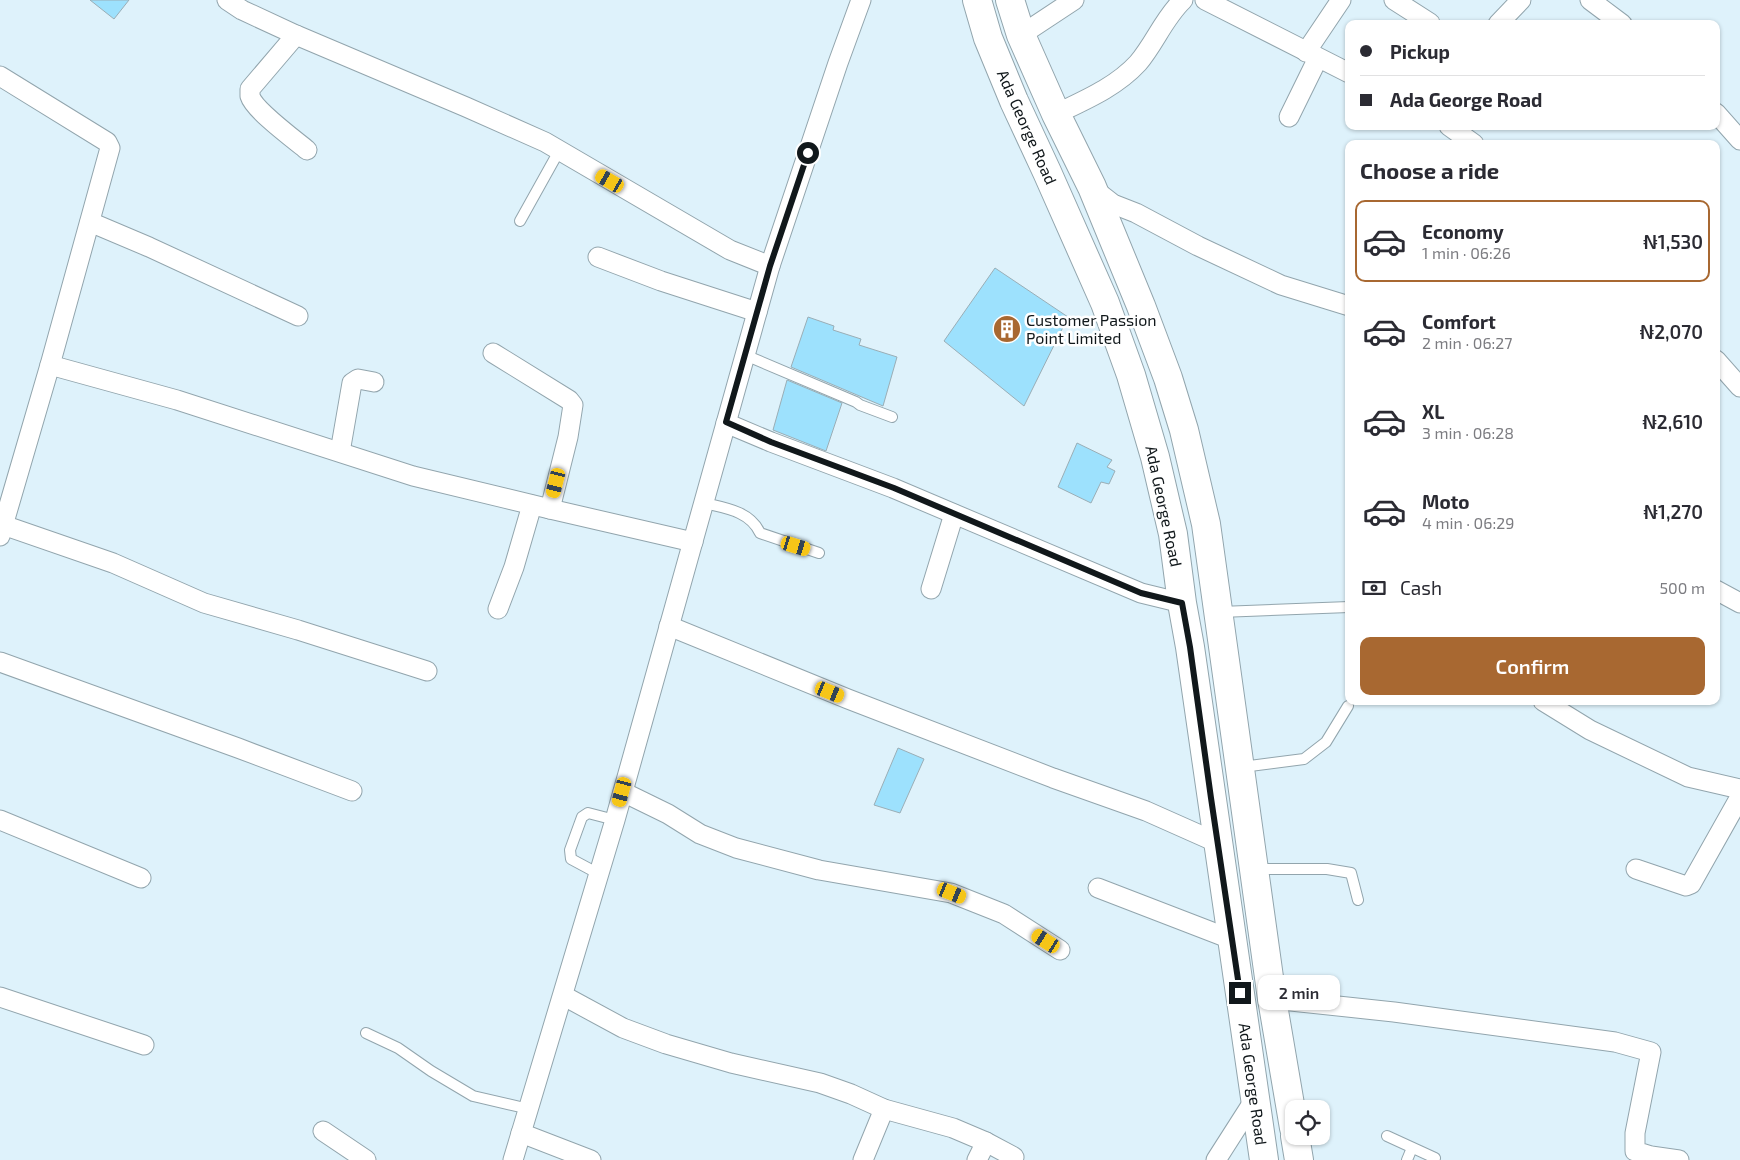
<!DOCTYPE html>
<meta charset="utf-8">
<style>
body{margin:0;font-family:"Exo 2",sans-serif;background:#f7f7f7;color:#2b2b33;height:100vh;display:flex;flex-direction:column;font-size:19px;white-space:nowrap}
*{box-sizing:border-box;margin:0}
p{font-size:16px;color:#7c7c81}
.icon{flex:none;width:28px;height:28px;fill:none;stroke:currentColor;stroke-width:2;stroke-linecap:round;stroke-linejoin:round}
.map{position:relative;flex:1;overflow:hidden}
.side{position:absolute;left:1345px;top:140px;width:375px;height:565px;display:flex;flex-direction:column;background:#fff;border-radius:10px;box-shadow:0 1px 4px #0004}
.side>*{flex:none}
.top-card{position:absolute;left:1345px;top:20px;width:375px;height:110px;border-radius:10px;box-shadow:0 1px 4px #0004;display:grid;align-content:center;height:110px;padding:0 15px;background:#fff}
.buttons{position:absolute;left:1285px;top:1100px;display:grid;gap:10px}
.buttons a{display:grid;place-items:center;width:45px;height:45px;border-radius:10px;background:#fff;box-shadow:0 1px 4px #0004;font-size:25px}
.end{position:absolute;width:22px;height:22px;margin:-11px;border:6px solid #11181b;background:#fff;box-shadow:0 0 0 2px #fff}
.from{border-radius:50%}
.bubble{position:absolute;height:35px;border-radius:10px;background:#fff;box-shadow:0 1px 4px #0004;font-size:16px;font-weight:600;line-height:35px;text-align:center}
.car{position:absolute;width:15px;height:30px;margin:-15px -8px;border-radius:6px;box-shadow:0 0 4px 1px #0007;background:linear-gradient(#f5c518 24%,#345 0 40%,#f5c518 0 76%,#345 0 86%,#f5c518 0)}
.top-card b{display:flex;align-items:center;gap:18px;height:48px;font-size:19px}
.top-card b+b{border-top:1px solid #e1e1e2}
.top-card i{width:12px;height:12px;background:#2b2b33}
ul{padding:0;list-style:none}
li{display:flex;align-items:center;gap:15px;height:82px;margin:0 10px 8px;padding:0 5px;border:2px solid transparent;border-radius:10px}
li div{flex:1}
li b{display:block;font-size:19px}
li em{font-style:normal;font-weight:600}
li.selected{border-color:#a86831}
li>.icon{width:45px;height:45px;stroke-width:1.5}
h2{padding:0 15px;font-size:22px;line-height:60px}
.pay{display:flex;align-items:center;gap:12px;height:55px;padding:0 15px;font-size:19px}
.pay p{margin-inline-start:auto}
.action{display:flex;gap:10px;margin-top:auto;padding:10px 15px}
.action a{flex:1;height:58px;border-radius:10px;background:#a86831;color:#fff;font-size:20px;font-weight:600;line-height:58px;text-align:center}
.map>svg:first-child{display:block}
.building{fill:#9de1fd;stroke:#9aaeb6}
.lines{fill:none;stroke-linecap:round;stroke-linejoin:round}
.lane-casing{stroke:#92a5ad;stroke-width:12}
.street-casing{stroke:#92a5ad;stroke-width:21}
.secondary-casing{stroke:#92a5ad;stroke-width:30}
.lane{stroke:#fff;stroke-width:10}
.street{stroke:#fff;stroke-width:19}
.secondary{stroke:#fff;stroke-width:28}
.route{stroke:#11181b;stroke-width:6}
.labels{text-anchor:middle;stroke-width:5;stroke-linejoin:round;paint-order:stroke}
.street-label{font-size:16px;fill:#11181b;stroke:#fff}
.poi-label{font-size:16px;fill:#11181b;stroke:#fff;text-anchor:start}
</style>
<div class="map">
<svg width="1740" height="1160" viewBox="0 0 1740 1160">
<rect width="100%" height="100%" fill="#def2fb"/>
<g class="building">
<path d="M90,0H129L114,19Z"/>
<path d="M995,268L1068,317L1024,406L944,341Z"/>
<path d="M808,317L834,326L833,330L861,339L859,345L897,357L883,406L791,367Z"/>
<path d="M787,380L842,403L826,451L773,430Z"/>
<path d="M1077,443L1112,460L1107,467L1115,471L1109,484L1101,482L1091,503L1058,487Z"/>
<path d="M898,748L924,759L900,813L874,805Z"/>
</g>
<g class="lines">
<defs>
<g id="lane">
<path d="M520,221L559,151"/>
<path d="M745,355L856,402L860,405L892,417"/>
<path d="M704,503C725,508 750,511 760,533L819,553"/>
<path d="M1220,612L1349,607"/>
<path d="M1242,767L1304,759L1326,742L1348,706"/>
<path d="M1256,869H1327L1351,873L1358,900"/>
<path d="M599,874L571,859L570,850L582,817L588,813L615,820"/>
<path d="M366,1033L398,1048L431,1071L473,1096L529,1109"/>
<path d="M1387,1136L1435,1158"/>
<path d="M1407,1160L1412,1148"/>
</g>
<g id="street">
<path d="M227,0L242,10L296,35L466,107L545,142L730,250L770,266"/>
<path d="M1205,0L1349,73"/>
<path d="M1394,0L1430,23"/>
<path d="M1590,0L1622,24"/>
<path d="M1498,24L1521,0"/>
<path d="M296,35L250,89C250,91 250,94 250,96C254,110 295,140 307,150"/>
<path d="M1021,35L1074,0"/>
<path d="M1306,52L1341,0"/>
<path d="M0,76L107,142L110,148L50,365L0,536"/>
<path d="M1716,113L1740,140"/>
<path d="M1056,114C1085,100 1116,87 1138,63C1155,43 1164,18 1183,0"/>
<path d="M1289,117L1318,58"/>
<path d="M1449,126L1474,144"/>
<path d="M1095,190L1113,204L1136,213L1198,246L1281,285L1349,306"/>
<path d="M90,222L149,247L298,316"/>
<path d="M598,257L661,281L757,312"/>
<path d="M493,353L569,400L573,405L568,437L550,509"/>
<path d="M1716,360L1740,387"/>
<path d="M50,365L177,400L413,476L550,509L693,542"/>
<path d="M726,423L771,442L893,488L1141,593L1182,603"/>
<path d="M340,452L352,383L358,379L374,382"/>
<path d="M3,525L113,563L204,603L298,630L427,671"/>
<path d="M931,589L954,514"/>
<path d="M1716,590L1740,603"/>
<path d="M498,609L514,567L532,505"/>
<path d="M669,626L848,699L1053,778L1146,811L1218,843"/>
<path d="M0,662L238,748L352,791"/>
<path d="M1543,701L1590,730L1688,777L1740,789"/>
<path d="M623,792L668,814L700,834L736,848L819,870L951,893L1004,914L1060,950"/>
<path d="M0,820L141,878"/>
<path d="M1636,869L1686,886L1691,884L1740,797"/>
<path d="M1098,888L1233,940"/>
<path d="M564,996L623,1028L666,1044L731,1063L820,1083L851,1094L884,1109L953,1128L986,1142L1014,1157"/>
<path d="M0,997L144,1045"/>
<path d="M1272,999L1394,1012L1615,1042L1651,1052L1635,1133V1151L1651,1156L1679,1160"/>
<path d="M323,1131L366,1160"/>
<path d="M521,1133L591,1160"/>
<path d="M513,1160L615,820L770,266L838,63L861,0"/>
<path d="M863,1160L884,1109"/>
<path d="M977,1160L986,1142"/>
<path d="M1216,1160L1255,1099"/>
</g>
<g id="secondary">
<path d="M977,0L988,38L1014,101L1047,172L1105,303L1131,375L1155,457L1173,534L1182,603L1190,647L1264,1160"/>
<path d="M1010,0L1021,35L1056,114L1092,187L1141,306L1168,378L1184,430L1206,524L1272,999L1294,1128"/>
<path d="M1295,1136L1299,1160"/>
</g>
</defs>
<use href="#lane" class="lane-casing"/>
<use href="#street" class="street-casing"/>
<use href="#secondary" class="secondary-casing"/>
<use href="#lane" class="lane"/>
<use href="#street" class="street"/>
<use href="#secondary" class="secondary"/>
</g>
<g class="lines">
<path class="route" d="M808,153L770,266L726,422L771,442L894,488L1141,593L1182,603L1190,647L1211,798L1240,993"/>
</g>
<defs>
<symbol id="building-disc" viewBox="-11 -11 22 22"><circle r="9.5" fill="#a86831" stroke="#fff"/><path d="M-4-6H4V6H1V3H-1V6H-4ZM-2.5-4.3h1.7v1.8h-1.7ZM.8-4.3h1.7v1.8H.8ZM-2.5-1h1.7V.8h-1.7ZM.8-1h1.7V.8H.8Z" fill="#fff"/></symbol>
</defs>
<g fill-rule="evenodd">
<use href="#building-disc" x="991" y="313" width="32" height="32"/>
</g>
<g class="labels">
<g class="street-label">
<text transform="translate(1027 127) rotate(66)" y="6">Ada George Road</text>
<text transform="translate(1164 506) rotate(78)" y="6">Ada George Road</text>
<text transform="translate(1253 1084) rotate(82)" y="6">Ada George Road</text>
</g>
<g class="poi-label">
<text x="1026" y="326">Customer Passion<tspan x="1026" dy="18">Point Limited</tspan></text>
</g>
</g>
</svg>
<div class="buttons">
<a><svg class="icon" aria-label="locate" viewBox="0 0 24 24"><circle cx="12" cy="12" r="6"/><path d="M12 2v4M12 18v4M2 12h4M18 12h4"/></svg></a>
</div>
<i class="end from" style="left:808px;top:153px"></i>
<i class="end" style="left:1240px;top:993px"></i>
<div class="bubble" style="left:1258px;top:975px;width:82px">2 min</div>
<i class="car" style="left:610px;top:181px;rotate:300deg"></i>
<i class="car" style="left:556px;top:483px;rotate:194deg"></i>
<i class="car" style="left:796px;top:546px;rotate:107deg"></i>
<i class="car" style="left:830px;top:692px;rotate:112deg"></i>
<i class="car" style="left:622px;top:792px;rotate:195deg"></i>
<i class="car" style="left:952px;top:893px;rotate:112deg"></i>
<i class="car" style="left:1046px;top:941px;rotate:303deg"></i>
<div class="top-card">
<b><i class="from"></i>Pickup</b>
<b><i></i>Ada George Road</b>
</div>
<section class="side">
<h2>Choose a ride</h2>
<ul>
<li class="selected"><svg class="icon" aria-label="car" viewBox="0 0 24 24"><path d="M5 17H2v-5l4-1 3-4h7l3 4 3 1v5h-3M9 17h6M6 11h13"/><circle cx="7" cy="17" r="2"/><circle cx="17" cy="17" r="2"/></svg><div><b>Economy</b><p>1 min · 06:26</p></div><em>₦1,530</em></li>
<li><svg class="icon" aria-label="car" viewBox="0 0 24 24"><path d="M5 17H2v-5l4-1 3-4h7l3 4 3 1v5h-3M9 17h6M6 11h13"/><circle cx="7" cy="17" r="2"/><circle cx="17" cy="17" r="2"/></svg><div><b>Comfort</b><p>2 min · 06:27</p></div><em>₦2,070</em></li>
<li><svg class="icon" aria-label="car" viewBox="0 0 24 24"><path d="M5 17H2v-5l4-1 3-4h7l3 4 3 1v5h-3M9 17h6M6 11h13"/><circle cx="7" cy="17" r="2"/><circle cx="17" cy="17" r="2"/></svg><div><b>XL</b><p>3 min · 06:28</p></div><em>₦2,610</em></li>
<li><svg class="icon" aria-label="car" viewBox="0 0 24 24"><path d="M5 17H2v-5l4-1 3-4h7l3 4 3 1v5h-3M9 17h6M6 11h13"/><circle cx="7" cy="17" r="2"/><circle cx="17" cy="17" r="2"/></svg><div><b>Moto</b><p>4 min · 06:29</p></div><em>₦1,270</em></li>
</ul>
<div class="pay"><svg class="icon" aria-label="cash" viewBox="0 0 24 24"><path d="M3 7h18v10H3z"/><circle cx="12" cy="12" r="2"/></svg>Cash<p>500 m</p></div>
<div class="action"><a>Confirm</a></div>
</section>
</div>
